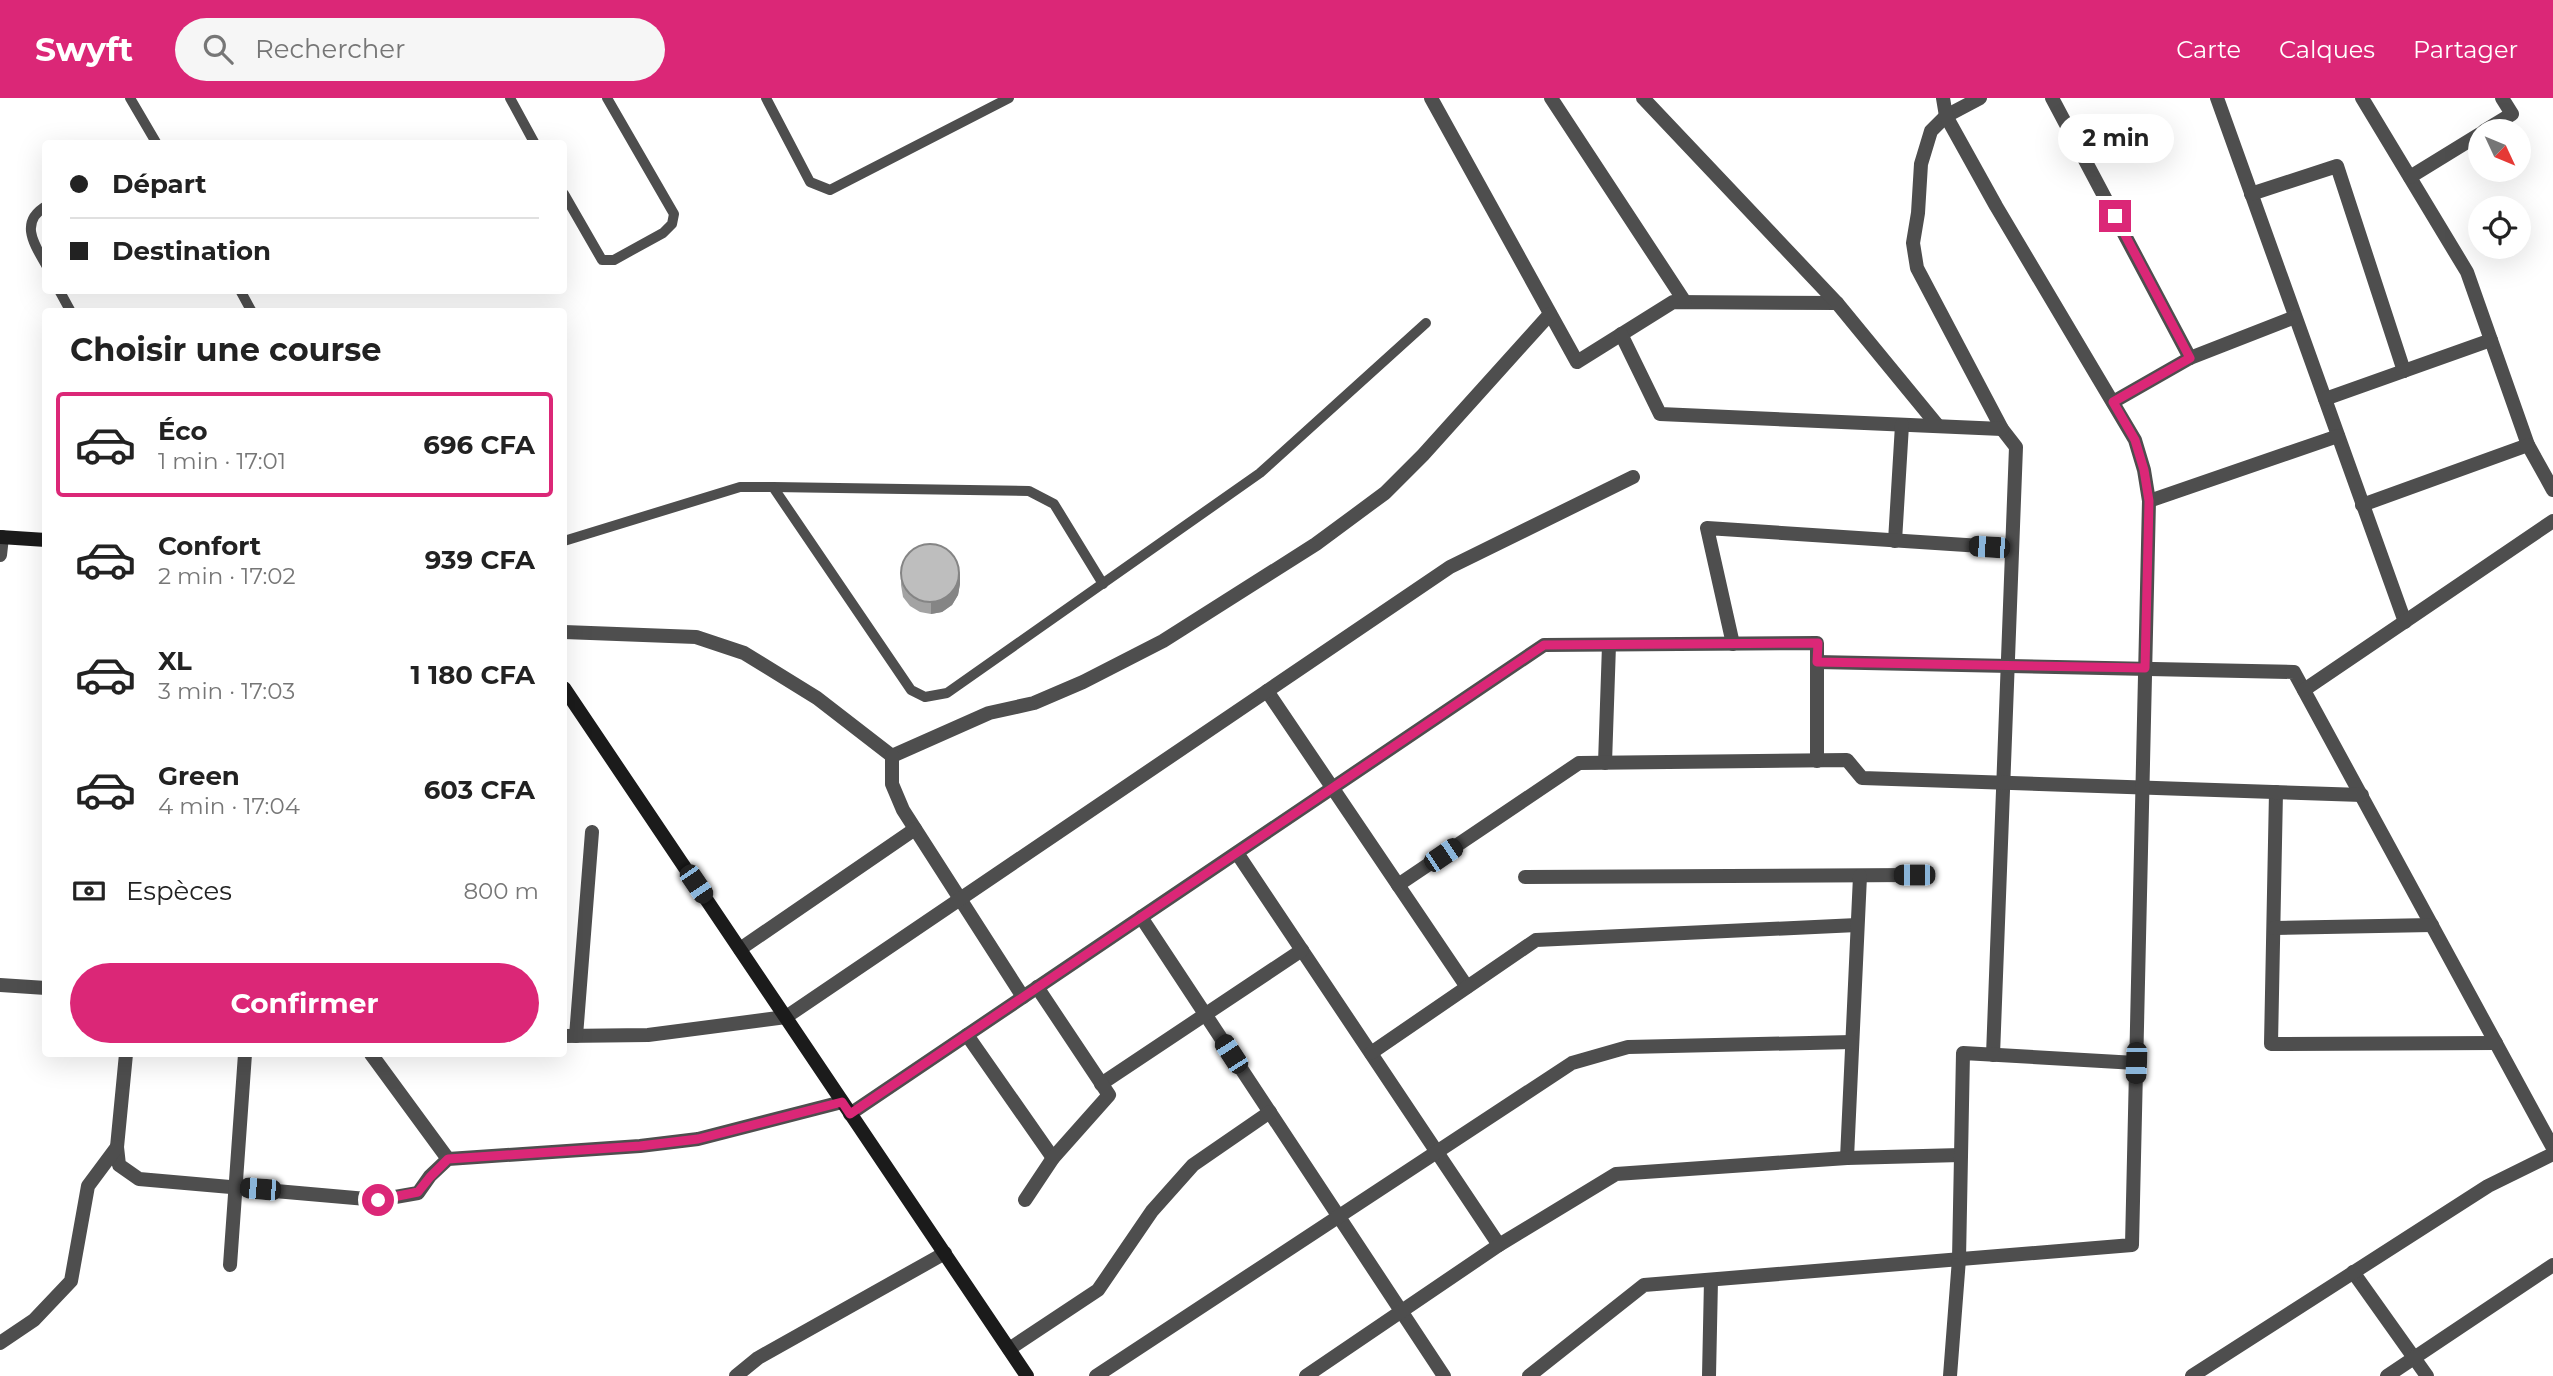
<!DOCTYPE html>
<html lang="fr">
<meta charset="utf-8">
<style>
body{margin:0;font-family:Montserrat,sans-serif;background:#f6f6f6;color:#222;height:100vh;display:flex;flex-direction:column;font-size:26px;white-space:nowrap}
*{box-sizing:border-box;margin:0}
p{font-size:23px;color:#767676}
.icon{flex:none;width:38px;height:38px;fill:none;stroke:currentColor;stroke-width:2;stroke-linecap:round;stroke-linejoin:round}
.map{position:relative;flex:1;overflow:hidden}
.side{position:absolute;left:42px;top:210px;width:525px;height:749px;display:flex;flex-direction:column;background:#fff;border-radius:7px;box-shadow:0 7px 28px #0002}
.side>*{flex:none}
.banner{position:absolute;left:42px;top:42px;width:525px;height:154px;border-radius:7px;box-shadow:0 7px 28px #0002;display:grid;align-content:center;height:154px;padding:0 28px;background:#fff}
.needle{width:46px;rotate:134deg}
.controls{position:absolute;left:2468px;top:21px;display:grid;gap:14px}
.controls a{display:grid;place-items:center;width:63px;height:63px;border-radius:50%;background:#fff;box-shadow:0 7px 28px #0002;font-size:35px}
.end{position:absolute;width:32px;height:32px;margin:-16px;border:9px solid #db2777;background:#fff;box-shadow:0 0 0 4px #fff}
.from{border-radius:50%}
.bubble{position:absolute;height:49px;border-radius:24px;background:#fff;box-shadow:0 7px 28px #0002;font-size:23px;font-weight:700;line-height:49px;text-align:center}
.car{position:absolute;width:21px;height:42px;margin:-21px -10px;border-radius:9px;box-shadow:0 0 5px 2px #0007;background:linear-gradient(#222 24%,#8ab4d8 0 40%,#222 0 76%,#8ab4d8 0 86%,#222 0)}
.banner b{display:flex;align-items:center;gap:24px;height:66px;font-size:26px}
.banner b+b{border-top:2px solid #e0e0e0}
.banner i{width:18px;height:18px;background:#222}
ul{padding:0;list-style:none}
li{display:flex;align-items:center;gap:21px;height:105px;margin:0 14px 10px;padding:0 14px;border:4px solid transparent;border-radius:7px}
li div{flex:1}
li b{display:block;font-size:26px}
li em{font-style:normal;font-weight:700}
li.on{border-color:#db2777}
li>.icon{width:63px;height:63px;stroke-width:1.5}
h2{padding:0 28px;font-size:32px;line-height:84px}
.pay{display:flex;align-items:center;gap:18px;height:77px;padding:0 28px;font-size:26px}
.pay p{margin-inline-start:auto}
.button{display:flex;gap:14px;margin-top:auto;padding:14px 28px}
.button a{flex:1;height:80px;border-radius:42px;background:#db2777;color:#fff;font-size:28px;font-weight:700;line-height:80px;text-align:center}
header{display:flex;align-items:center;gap:42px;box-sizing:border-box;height:98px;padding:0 35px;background:#db2777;color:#fff}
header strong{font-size:33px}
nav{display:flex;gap:38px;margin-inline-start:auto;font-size:24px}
.search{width:490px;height:63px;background:#f6f6f6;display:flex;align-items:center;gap:18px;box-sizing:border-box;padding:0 24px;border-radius:38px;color:#767676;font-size:26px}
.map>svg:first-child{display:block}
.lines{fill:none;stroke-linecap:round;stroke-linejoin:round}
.lane{stroke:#4e4e4e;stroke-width:10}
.street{stroke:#4e4e4e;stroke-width:14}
.secondary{stroke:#1b1b1b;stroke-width:14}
.wall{fill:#a3a3a3}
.shaded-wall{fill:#858585}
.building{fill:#bebebe;stroke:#858585;stroke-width:2}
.route{stroke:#db2777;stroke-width:9}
</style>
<header>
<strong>Swyft</strong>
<div class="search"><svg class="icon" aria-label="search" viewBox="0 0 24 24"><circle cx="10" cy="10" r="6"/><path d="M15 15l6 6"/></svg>Rechercher</div>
<nav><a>Carte</a><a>Calques</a><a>Partager</a></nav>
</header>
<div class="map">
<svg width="2553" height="1278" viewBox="0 0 2553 1278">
<rect width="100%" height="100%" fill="#fff"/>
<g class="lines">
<g class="lane">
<path d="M130,0L157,46"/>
<path d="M510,0L535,46"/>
<path d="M766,0L810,84L830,92L1009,0"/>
<path d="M564,96L602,162H614L663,135L672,126L674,116L607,0"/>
<path d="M46,108C19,124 34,146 46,167"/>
<path d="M59,192L71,214"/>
<path d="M240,192L252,214"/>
<path d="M773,389L1029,393L1054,406L1103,486"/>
<path d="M564,443L740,389H773L911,592L925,599L947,595L1260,375L1426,225"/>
</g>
<g class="street">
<path d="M1431,0L1577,264L1673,204L1837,205"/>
<path d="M1551,0L1685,204"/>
<path d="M1643,0L1837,205L1938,328"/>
<path d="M1980,0L1946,18L1931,33L1921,66L1918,115L1913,145L1917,170L2002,331L2016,349L1993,957"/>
<path d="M2052,0L2190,260"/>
<path d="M2217,0L2405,524"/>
<path d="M2362,0L2467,174L2528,347L2553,392"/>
<path d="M2484,33L2512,16L2502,0"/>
<path d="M2410,79L2480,36"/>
<path d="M2251,96L2337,68L2404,273"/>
<path d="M1621,236L1660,316L2002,331"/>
<path d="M2325,301L2491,242"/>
<path d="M2113,304L2190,260L2295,219"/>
<path d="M2149,403L2338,338"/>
<path d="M2362,407L2528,347"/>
<path d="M1895,443L1902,327"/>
<path d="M0,457L2,439"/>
<path d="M564,534L696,539L744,555L817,600L892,658"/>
<path d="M1733,546L1707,430L2012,450"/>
<path d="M1817,564L2294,574L2553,1050"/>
<path d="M2304,592L2553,423"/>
<path d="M1267,593L1467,889"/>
<path d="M892,658L989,615L1034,605L1083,584L1163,543L1316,446L1385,395L1423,357L1550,216"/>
<path d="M892,658V686L903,712L1023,899"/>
<path d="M1605,665L1609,547"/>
<path d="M2276,694L2271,946L2496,945"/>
<path d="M1237,755L1499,1147"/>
<path d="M1525,779L1914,777"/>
<path d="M1398,787L1579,665L1847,662L1862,680L2362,697"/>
<path d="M1141,819L1444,1278"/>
<path d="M2274,830L2432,827"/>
<path d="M740,851L915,731"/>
<path d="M0,887L46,890"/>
<path d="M967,937L1053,1060"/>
<path d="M564,938L648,937L786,919L1450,469L1633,379"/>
<path d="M576,938L592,734"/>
<path d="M1371,955L1536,842L1857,827"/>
<path d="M126,956L117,1049L119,1067L139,1081L378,1102L418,1095L430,1078L448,1061L640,1048L698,1041L842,1004"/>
<path d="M371,956L448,1061"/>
<path d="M1101,986L1302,852"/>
<path d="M850,1016L1544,547L1817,545V663"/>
<path d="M1847,1060L1860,778"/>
<path d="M1025,1102L1053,1060L1109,997L1037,889"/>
<path d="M230,1167L245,956"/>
<path d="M2353,1174L2427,1278"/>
<path d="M0,1245L34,1222L71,1183L88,1088L117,1049"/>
<path d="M1009,1251L1098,1192L1152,1113L1193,1067L1270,1014"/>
<path d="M736,1278L758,1260L945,1155"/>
<path d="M1096,1278L1572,965L1628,949L1852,944"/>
<path d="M1306,1278L1499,1147L1616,1076L1847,1060L1961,1057"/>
<path d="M1529,1278L1644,1187L2132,1147L2149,403L2144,372L2135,342L1996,108L1946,18L1943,0"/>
<path d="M1709,1278L1711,1182"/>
<path d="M1950,1278L1959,1161L1963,955L2136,965"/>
<path d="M2192,1278L2488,1088L2553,1056"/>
<path d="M2387,1278L2553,1167"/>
</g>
<g class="secondary">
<path d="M0,439L46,442"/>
<path d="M564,590L1027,1278"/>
</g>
</g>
<path class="wall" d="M901,476L960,486L958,497L952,507L942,514L931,516L920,514L910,508L903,499L901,487Z"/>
<path class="shaded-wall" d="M960,475V486L958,497L952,507L942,514L931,516V505Z"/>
<circle class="building" cx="930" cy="475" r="29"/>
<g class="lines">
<path class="route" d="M378,1102L418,1094L430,1079L448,1061L640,1048L698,1041L842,1004L850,1016L1544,547L1818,545L1817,564L2145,570L2149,403L2144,372L2135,342L2113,304L2190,260L2115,118"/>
</g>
</svg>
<div class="controls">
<a><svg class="needle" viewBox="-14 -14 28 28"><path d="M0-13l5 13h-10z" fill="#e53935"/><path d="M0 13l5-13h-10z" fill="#767676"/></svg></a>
<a><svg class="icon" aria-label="locate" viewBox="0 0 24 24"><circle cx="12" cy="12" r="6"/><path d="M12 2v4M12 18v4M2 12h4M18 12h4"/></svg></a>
</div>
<i class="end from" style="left:378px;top:1102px"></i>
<i class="end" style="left:2115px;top:118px"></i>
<div class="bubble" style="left:2058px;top:16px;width:116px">2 min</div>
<i class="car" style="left:1989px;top:449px;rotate:274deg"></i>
<i class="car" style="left:1443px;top:757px;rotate:56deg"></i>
<i class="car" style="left:1914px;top:777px;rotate:270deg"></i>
<i class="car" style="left:696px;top:786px;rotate:146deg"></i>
<i class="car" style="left:1231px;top:956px;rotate:327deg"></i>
<i class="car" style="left:2136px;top:965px;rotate:182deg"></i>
<i class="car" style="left:260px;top:1091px;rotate:275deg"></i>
<div class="banner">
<b><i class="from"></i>Départ</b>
<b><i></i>Destination</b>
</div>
<section class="side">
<h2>Choisir une course</h2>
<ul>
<li class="on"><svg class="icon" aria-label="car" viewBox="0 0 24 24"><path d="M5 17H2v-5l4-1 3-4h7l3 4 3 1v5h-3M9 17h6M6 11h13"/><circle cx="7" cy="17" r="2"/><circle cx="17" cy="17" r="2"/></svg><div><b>Éco</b><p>1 min · 17:01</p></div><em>696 CFA</em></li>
<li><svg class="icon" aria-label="car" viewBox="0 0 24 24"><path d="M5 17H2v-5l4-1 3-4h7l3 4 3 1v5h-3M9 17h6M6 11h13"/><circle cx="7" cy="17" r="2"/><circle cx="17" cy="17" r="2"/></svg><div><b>Confort</b><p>2 min · 17:02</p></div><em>939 CFA</em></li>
<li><svg class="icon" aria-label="car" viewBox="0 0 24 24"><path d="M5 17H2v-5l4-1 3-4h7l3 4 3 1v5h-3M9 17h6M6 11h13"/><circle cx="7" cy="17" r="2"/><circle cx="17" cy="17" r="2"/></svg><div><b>XL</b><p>3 min · 17:03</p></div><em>1 180 CFA</em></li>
<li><svg class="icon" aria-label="car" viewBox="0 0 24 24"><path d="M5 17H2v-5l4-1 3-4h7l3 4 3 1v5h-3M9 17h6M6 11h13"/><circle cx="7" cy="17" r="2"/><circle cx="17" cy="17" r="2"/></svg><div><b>Green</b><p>4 min · 17:04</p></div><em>603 CFA</em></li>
</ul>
<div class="pay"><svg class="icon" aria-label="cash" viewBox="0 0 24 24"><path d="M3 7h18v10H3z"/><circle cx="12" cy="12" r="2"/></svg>Espèces<p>800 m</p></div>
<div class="button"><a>Confirmer</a></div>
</section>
</div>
